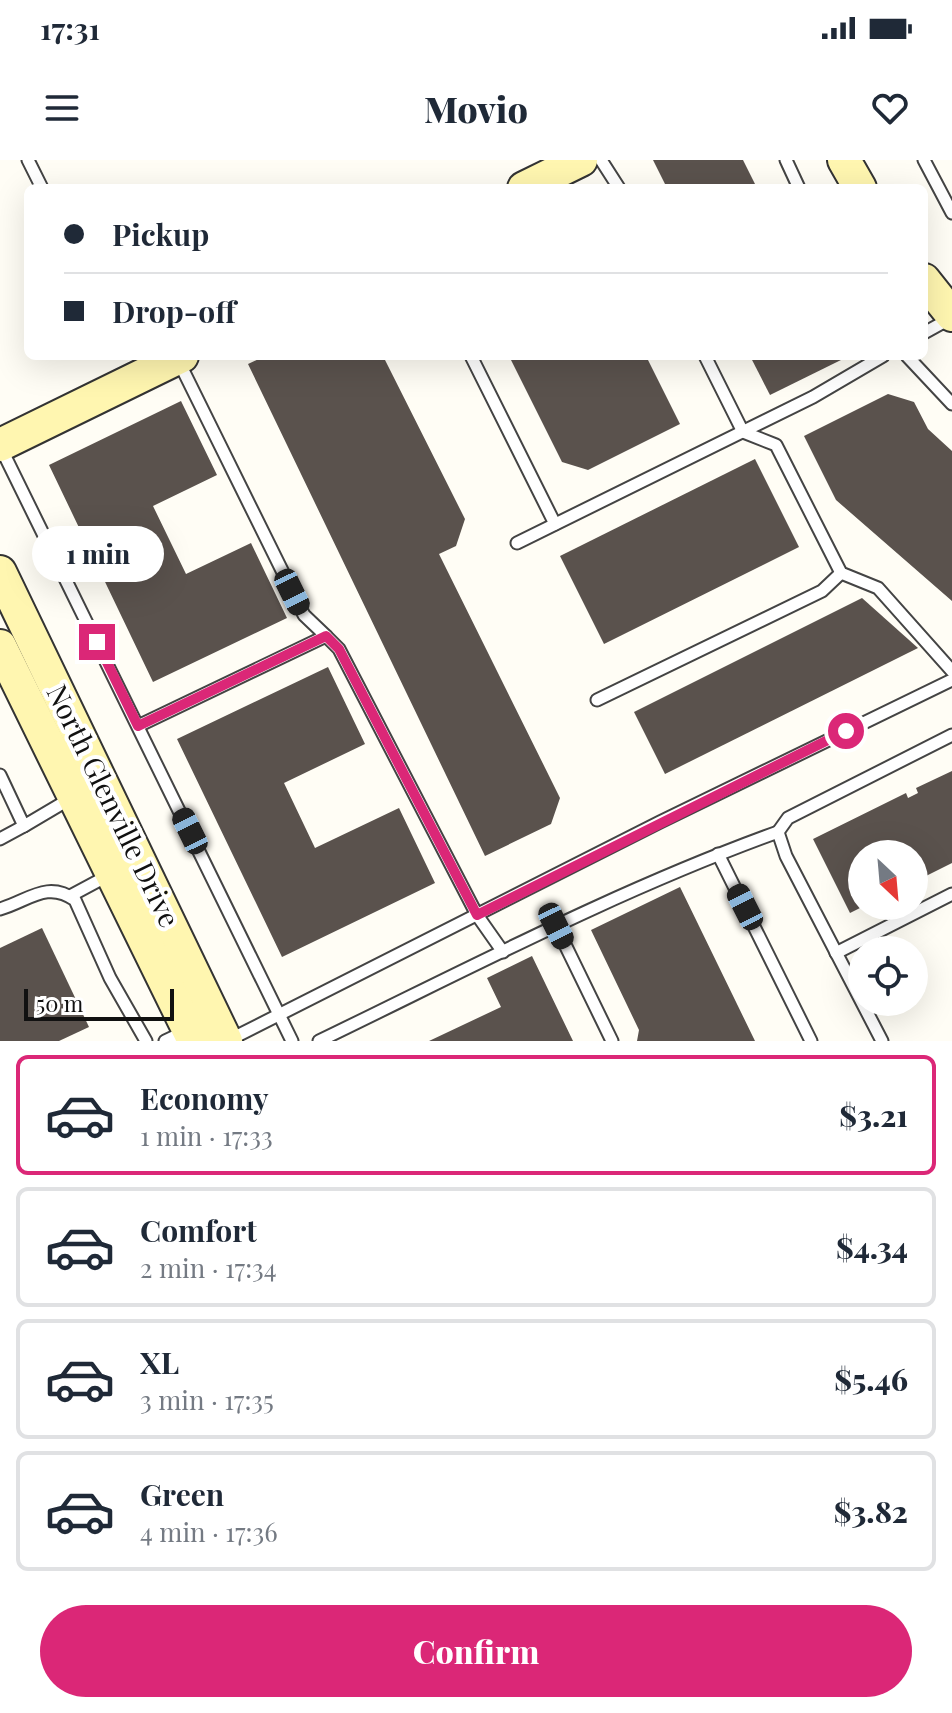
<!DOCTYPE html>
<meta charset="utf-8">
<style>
body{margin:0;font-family:"Playfair Display",serif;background:#f2f2f3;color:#1f2937;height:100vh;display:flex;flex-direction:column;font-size:30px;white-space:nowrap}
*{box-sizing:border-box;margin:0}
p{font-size:26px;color:#747a83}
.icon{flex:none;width:44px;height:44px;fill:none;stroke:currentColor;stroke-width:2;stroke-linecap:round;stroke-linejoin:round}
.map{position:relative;height:881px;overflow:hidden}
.side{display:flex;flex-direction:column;background:#fff;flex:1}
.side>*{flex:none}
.top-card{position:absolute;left:24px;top:24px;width:904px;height:176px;border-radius:12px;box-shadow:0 8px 32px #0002;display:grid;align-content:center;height:176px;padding:0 40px;background:#fff}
.needle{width:52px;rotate:154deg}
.controls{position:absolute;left:848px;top:680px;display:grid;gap:16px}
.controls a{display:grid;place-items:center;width:80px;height:80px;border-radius:50%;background:#fff;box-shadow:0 8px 32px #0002;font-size:40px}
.scale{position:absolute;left:24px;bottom:20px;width:150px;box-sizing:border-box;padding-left:8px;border:4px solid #111;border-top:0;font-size:22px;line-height:28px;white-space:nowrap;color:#111;-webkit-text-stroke:6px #fff;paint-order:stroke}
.end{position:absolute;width:36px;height:36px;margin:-18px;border:10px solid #db2777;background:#fff;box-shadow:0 0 0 4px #fff}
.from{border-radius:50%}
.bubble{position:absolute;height:56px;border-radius:28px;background:#fff;box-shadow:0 8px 32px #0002;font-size:26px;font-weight:800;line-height:56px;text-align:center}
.car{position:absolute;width:24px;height:48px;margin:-24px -12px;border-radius:10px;box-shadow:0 0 6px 2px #0007;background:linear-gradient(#222 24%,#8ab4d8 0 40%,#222 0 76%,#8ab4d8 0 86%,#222 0)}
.top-card b{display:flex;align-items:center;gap:28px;height:76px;font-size:30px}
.top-card b+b{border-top:2px solid #e0e1e3}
.top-card i{width:20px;height:20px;background:#1f2937}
ul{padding:14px 0 0;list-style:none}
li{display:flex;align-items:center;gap:24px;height:120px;margin:0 16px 12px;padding:0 24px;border:4px solid #e0e1e3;border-radius:12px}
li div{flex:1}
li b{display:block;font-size:30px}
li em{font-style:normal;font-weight:800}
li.active{border-color:#db2777}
li>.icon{width:72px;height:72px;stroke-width:1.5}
.cta{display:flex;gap:16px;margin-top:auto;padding:16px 40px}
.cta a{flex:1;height:92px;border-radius:48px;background:#db2777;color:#fff;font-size:32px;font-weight:800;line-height:92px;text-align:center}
.status{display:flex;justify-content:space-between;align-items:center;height:56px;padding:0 40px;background:#fff;direction:ltr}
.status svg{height:22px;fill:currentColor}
header{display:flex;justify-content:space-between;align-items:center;height:104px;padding:0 40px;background:#fff;font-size:36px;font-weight:800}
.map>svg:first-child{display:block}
.building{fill:#5a524d}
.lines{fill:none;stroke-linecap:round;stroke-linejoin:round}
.lane-casing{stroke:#444;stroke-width:15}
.secondary-casing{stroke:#333;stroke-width:36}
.lane{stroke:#fff;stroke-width:11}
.secondary{stroke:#fff6b0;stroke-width:32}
.route{stroke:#db2777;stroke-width:10}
.labels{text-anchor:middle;stroke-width:8;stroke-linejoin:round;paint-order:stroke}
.street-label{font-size:28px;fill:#111;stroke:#fff}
</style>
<div class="status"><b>17:31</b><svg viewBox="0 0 49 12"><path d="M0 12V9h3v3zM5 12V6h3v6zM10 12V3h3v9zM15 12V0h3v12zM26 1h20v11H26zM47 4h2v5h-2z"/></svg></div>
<header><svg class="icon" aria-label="menu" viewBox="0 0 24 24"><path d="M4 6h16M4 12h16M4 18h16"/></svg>Movio<svg class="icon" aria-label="heart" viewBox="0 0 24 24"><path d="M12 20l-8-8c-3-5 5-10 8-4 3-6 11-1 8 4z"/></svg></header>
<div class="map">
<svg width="952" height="881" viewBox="0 0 952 881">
<rect width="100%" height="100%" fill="#fffdf5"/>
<g class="building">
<path d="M653,0H743L757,28H667Z"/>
<path d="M265,196H383L465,359L456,386L439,394L560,638L551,664L485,696L248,204Z"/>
<path d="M509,196H646L680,264L588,310L562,302Z"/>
<path d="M750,196H844L843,199L770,235Z"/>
<path d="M888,234L914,242L928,269L952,291V441L836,340L804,276Z"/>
<path d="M181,241L217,315L153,346L186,414L251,383L287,458L153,522L49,305Z"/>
<path d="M755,299L799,387L604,484L560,396Z"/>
<path d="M862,438L918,488L665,614L634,552Z"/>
<path d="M328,507L365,584L284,623L315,688L399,648L435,723L282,797L177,579Z"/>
<path d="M952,611V703L914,722V694H862V747L850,753L813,679L906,633L908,638L918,633L916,628Z"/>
<path d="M680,727L755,881H637L639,870L591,770Z"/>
<path d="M42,768L89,867L59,881H0V788Z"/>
<path d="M532,796L573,881H429L501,847L487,818Z"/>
</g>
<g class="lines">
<defs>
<g id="lane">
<path d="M28,0L42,28"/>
<path d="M601,0L619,28"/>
<path d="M786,0L799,28"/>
<path d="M924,0L952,53"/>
<path d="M924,173L951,158"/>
<path d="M471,196L555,364"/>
<path d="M705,196L743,272L776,285L841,413L878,428L952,511"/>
<path d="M907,196L952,244"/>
<path d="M0,286L292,881"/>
<path d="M517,383L813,237L883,196"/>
<path d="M326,476L339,489L477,755L503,792"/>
<path d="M597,540L822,431L841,413"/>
<path d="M138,566L326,476L304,455L178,200"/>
<path d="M0,615L24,666L73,637"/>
<path d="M0,679L24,666"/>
<path d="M718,694L811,881"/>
<path d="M70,736L111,714"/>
<path d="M0,749C28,741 47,720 75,740L110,818L146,881"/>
<path d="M556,766L612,881"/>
<path d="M836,793L952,734"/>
<path d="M229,880L660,662L952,520"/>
<path d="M165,881L184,872"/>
<path d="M319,881C470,808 620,729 778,672"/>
<path d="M882,881L786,696L778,672L788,658L952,575"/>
</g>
<g id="secondary">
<path d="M844,0L860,28"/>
<path d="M524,28L581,0"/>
<path d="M924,120L952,155"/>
<path d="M0,285L182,196"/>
<path d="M0,412L226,881"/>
<path d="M0,486L194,881"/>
</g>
</defs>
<use href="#lane" class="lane-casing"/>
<use href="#secondary" class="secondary-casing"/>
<use href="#lane" class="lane"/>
<use href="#secondary" class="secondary"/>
</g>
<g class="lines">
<path class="route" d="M97,482L138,566L326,476L339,489L477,755L846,571"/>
</g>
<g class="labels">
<g class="street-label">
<text transform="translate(113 646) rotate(64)" y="10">North Glenville Drive</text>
</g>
</g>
</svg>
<div class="controls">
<a><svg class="needle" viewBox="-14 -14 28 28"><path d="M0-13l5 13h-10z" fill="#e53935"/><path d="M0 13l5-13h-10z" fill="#747a83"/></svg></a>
<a><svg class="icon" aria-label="locate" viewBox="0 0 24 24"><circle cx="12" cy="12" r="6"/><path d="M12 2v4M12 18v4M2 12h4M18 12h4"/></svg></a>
</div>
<div class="scale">50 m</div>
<i class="end from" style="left:846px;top:571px"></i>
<i class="end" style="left:97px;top:482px"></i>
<div class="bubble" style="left:32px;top:366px;width:132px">1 min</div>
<i class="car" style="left:292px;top:432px;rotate:154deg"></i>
<i class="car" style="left:190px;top:671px;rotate:334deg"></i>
<i class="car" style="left:745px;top:747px;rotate:333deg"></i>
<i class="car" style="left:556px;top:766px;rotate:154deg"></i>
<div class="top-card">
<b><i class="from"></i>Pickup</b>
<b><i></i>Drop-off</b>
</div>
</div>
<section class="side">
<ul>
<li class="active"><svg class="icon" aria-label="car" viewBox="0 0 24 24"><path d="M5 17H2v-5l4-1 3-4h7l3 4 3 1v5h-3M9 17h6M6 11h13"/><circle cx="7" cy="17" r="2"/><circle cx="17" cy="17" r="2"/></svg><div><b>Economy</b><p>1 min · 17:33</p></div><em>$3.21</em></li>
<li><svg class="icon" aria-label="car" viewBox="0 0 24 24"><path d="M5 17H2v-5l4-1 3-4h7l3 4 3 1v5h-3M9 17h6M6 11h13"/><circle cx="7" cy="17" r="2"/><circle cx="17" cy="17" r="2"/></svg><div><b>Comfort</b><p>2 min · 17:34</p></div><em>$4.34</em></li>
<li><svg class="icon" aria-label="car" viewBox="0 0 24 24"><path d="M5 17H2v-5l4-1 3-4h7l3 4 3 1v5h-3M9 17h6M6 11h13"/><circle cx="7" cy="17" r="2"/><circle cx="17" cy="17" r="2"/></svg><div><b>XL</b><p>3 min · 17:35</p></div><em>$5.46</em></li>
<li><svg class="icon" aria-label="car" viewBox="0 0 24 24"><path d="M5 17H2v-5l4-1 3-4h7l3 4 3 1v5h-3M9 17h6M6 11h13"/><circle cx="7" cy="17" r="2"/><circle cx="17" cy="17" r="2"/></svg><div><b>Green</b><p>4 min · 17:36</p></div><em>$3.82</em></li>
</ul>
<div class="cta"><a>Confirm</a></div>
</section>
